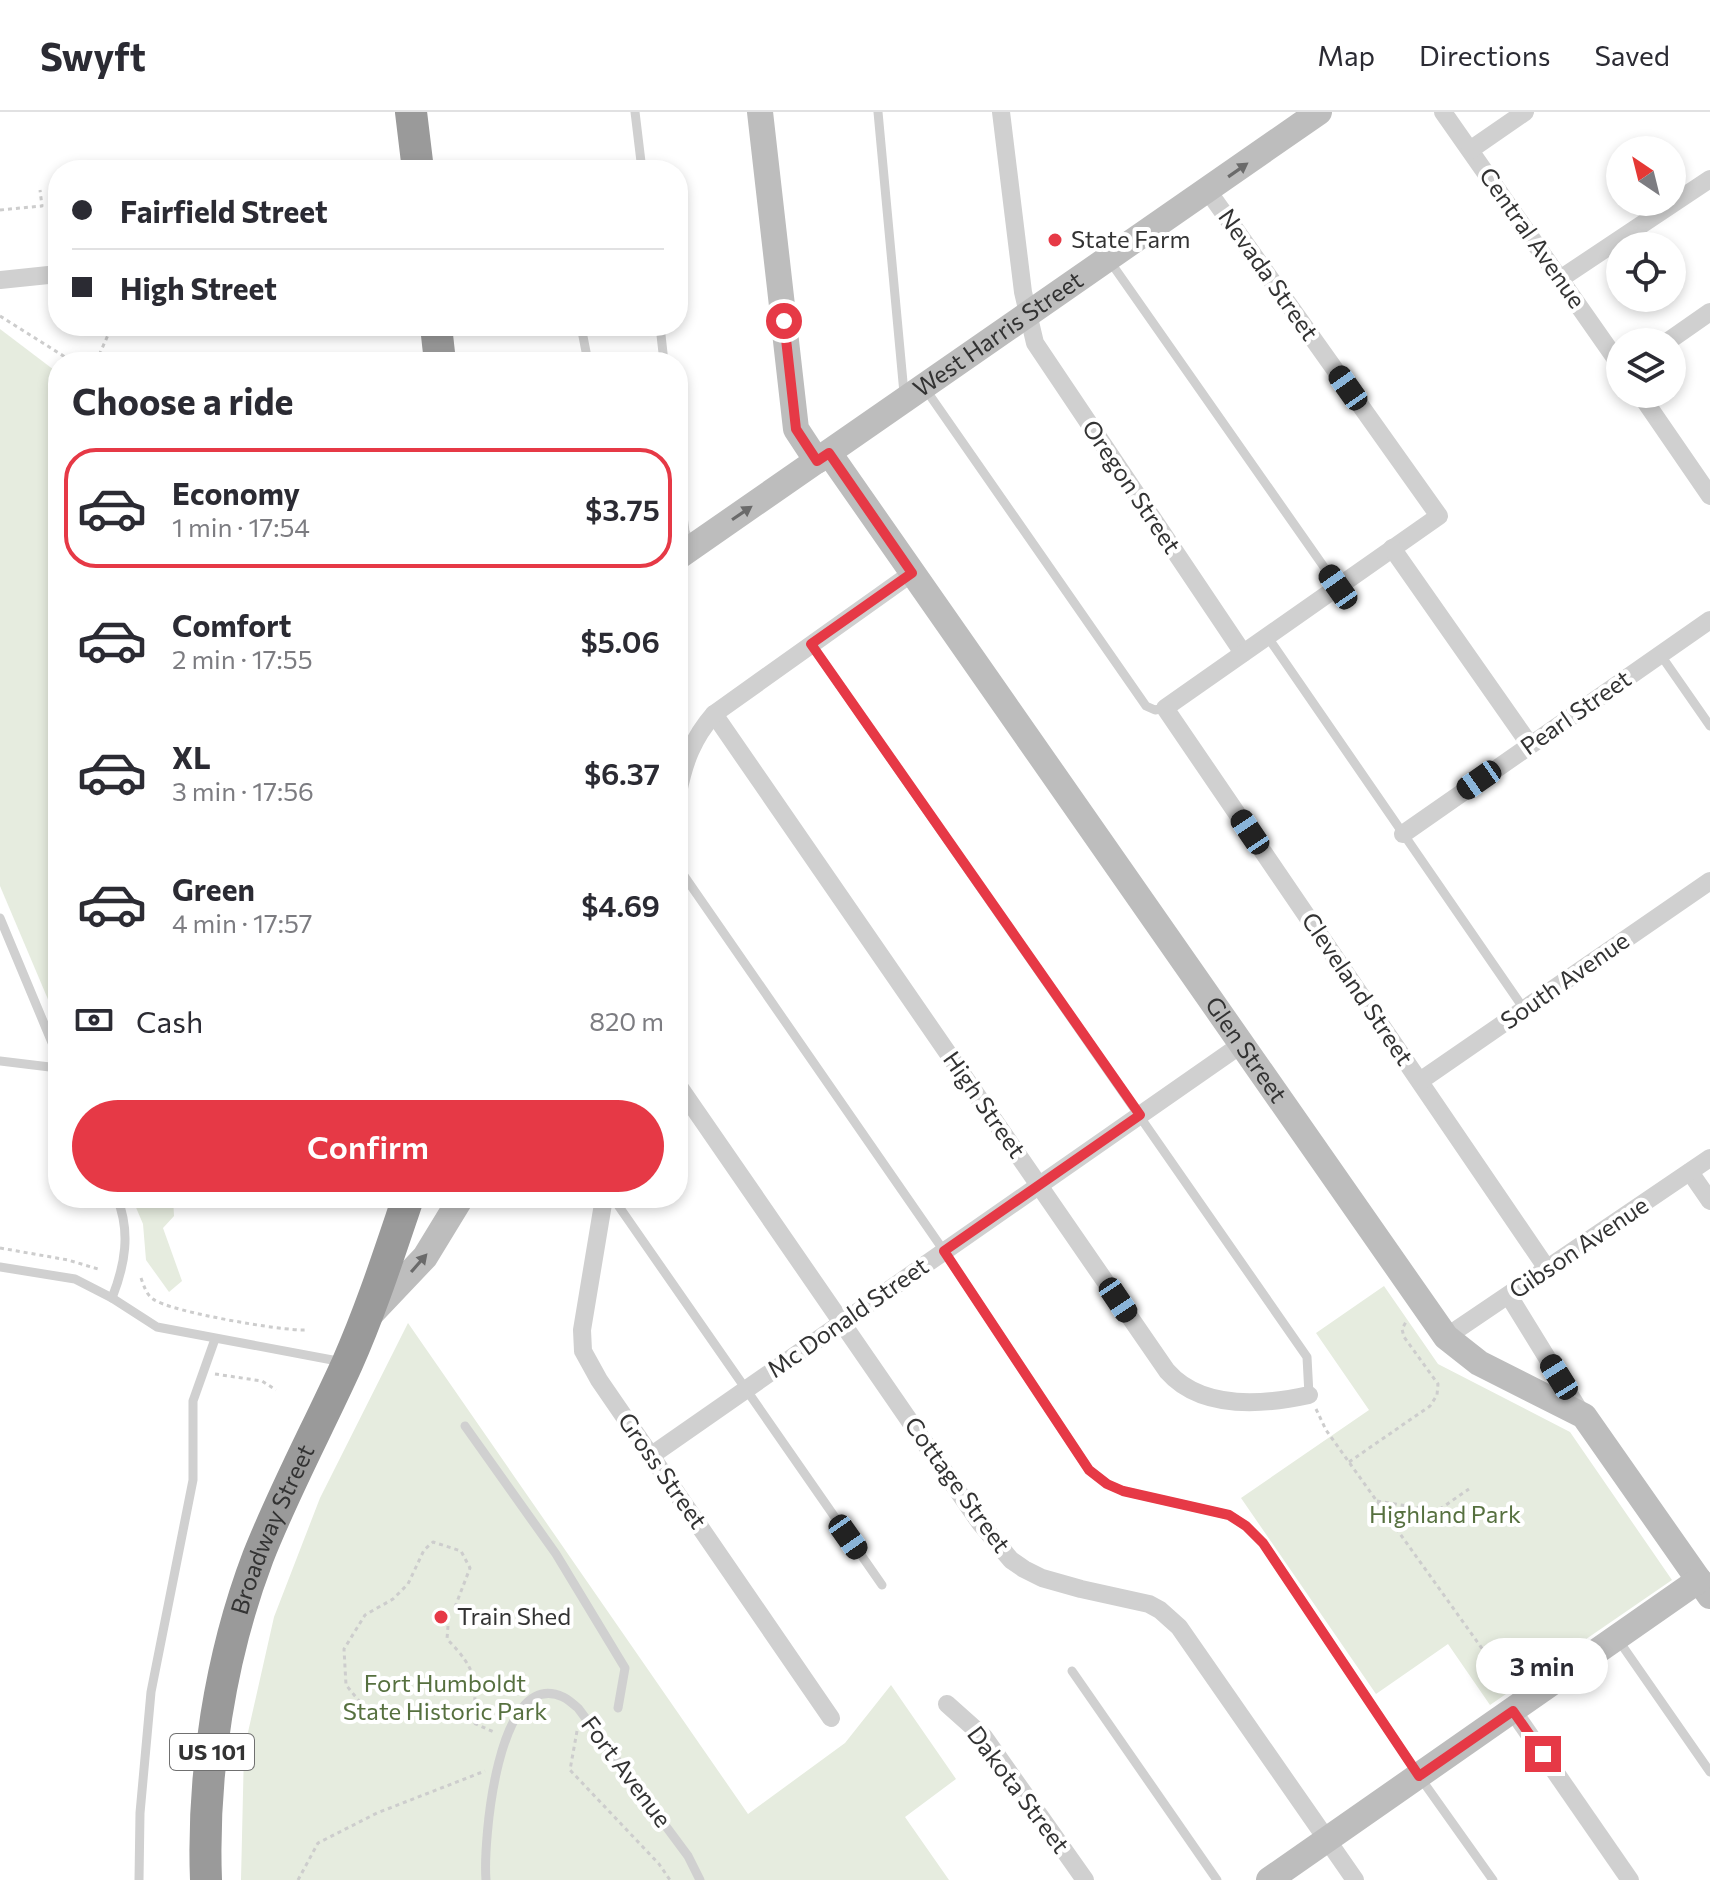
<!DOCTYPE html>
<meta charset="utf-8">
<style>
body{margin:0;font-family:Commissioner,sans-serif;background:#f7f7f7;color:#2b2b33;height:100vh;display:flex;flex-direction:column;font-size:30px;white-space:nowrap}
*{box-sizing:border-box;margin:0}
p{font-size:26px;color:#7c7c81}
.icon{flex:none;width:44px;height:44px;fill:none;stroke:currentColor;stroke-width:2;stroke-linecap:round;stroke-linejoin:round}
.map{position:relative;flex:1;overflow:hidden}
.side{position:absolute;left:48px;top:240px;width:640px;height:856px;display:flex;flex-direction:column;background:#fff;border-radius:32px;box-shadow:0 4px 12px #0003}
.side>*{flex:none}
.hud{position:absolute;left:48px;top:48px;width:640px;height:176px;border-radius:32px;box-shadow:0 4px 12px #0003;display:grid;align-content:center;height:176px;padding:0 24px;background:#fff}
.needle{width:52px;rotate:325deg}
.tools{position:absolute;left:1606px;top:24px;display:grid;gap:16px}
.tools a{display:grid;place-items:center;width:80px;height:80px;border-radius:50%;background:#fff;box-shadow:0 4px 12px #0003;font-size:40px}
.end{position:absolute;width:36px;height:36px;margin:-18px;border:10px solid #e63946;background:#fff;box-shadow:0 0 0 4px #fff}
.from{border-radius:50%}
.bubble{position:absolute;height:56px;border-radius:28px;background:#fff;box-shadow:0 4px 12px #0003;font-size:26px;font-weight:600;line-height:56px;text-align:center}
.car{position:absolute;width:24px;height:48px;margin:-24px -12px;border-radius:10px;box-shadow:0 0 6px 2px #0007;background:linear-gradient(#222 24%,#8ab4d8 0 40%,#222 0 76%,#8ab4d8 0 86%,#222 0)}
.hud b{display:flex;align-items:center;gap:28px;height:76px;font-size:30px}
.hud b+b{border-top:2px solid #e1e1e2}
.hud i{width:20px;height:20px;background:#2b2b33}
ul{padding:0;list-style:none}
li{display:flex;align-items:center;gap:24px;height:120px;margin:0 16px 12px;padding:0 8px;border:4px solid transparent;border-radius:32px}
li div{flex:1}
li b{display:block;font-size:30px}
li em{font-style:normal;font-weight:600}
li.active{border-color:#e63946}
li>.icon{width:72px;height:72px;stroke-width:1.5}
h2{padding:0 24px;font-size:36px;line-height:96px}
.pay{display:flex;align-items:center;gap:20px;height:88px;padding:0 24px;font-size:30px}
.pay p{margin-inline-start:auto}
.primary-button{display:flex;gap:16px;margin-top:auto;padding:16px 24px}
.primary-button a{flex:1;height:92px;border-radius:48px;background:#e63946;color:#fff;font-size:32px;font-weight:600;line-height:92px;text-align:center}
header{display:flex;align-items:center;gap:48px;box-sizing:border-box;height:112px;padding:0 40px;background:#fff;border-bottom:2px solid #e1e1e2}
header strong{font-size:38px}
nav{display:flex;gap:44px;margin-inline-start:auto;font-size:28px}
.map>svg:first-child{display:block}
.green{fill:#e6ecdf}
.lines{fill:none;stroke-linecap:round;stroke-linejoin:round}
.path{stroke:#cdcdcd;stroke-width:3;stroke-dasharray:4 4;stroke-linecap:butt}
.lane{stroke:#d0d0d0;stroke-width:9}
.street{stroke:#d0d0d0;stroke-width:18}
.secondary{stroke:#bdbdbd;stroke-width:26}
.highway{stroke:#9a9a9a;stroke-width:32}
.oneway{fill:#6a6a6a}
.route{stroke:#e63946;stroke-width:10}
.poi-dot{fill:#e63946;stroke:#fff;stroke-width:3}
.labels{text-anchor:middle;stroke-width:8;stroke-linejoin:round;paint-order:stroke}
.shield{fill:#fff;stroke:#707070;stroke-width:2}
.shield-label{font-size:22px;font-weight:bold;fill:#333}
.street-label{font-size:24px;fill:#333;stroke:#fff}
.poi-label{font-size:24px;fill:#333;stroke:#fff;text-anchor:start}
.park-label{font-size:24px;fill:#56703f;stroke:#fff}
</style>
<header>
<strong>Swyft</strong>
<nav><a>Map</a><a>Directions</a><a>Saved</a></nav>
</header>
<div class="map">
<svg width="1710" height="1768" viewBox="0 0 1710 1768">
<rect width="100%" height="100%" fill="#fff"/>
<g class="green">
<path d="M0,217L58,261V911L0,774Z"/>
<path d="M132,1086H173L174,1104L163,1116L182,1169L169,1180L146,1148L143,1112Z"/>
<path d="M1384,1174L1438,1252L1570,1320L1672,1468L1490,1593L1448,1532L1376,1582L1241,1386L1369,1298L1316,1221Z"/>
<path d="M408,1211L748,1702L845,1631L891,1573L956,1667L905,1705L949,1768H241L244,1638L274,1505L320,1386Z"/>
</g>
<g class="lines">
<g class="path">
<path d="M0,98L42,94L40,78"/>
<path d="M0,204L73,250"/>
<path d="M96,250L112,214"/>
<path d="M0,1136L68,1148L98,1157"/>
<path d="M141,1166C144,1174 146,1182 153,1187C170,1200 283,1219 305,1218"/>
<path d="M215,1262L262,1269L276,1278"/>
<path d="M1316,1297L1326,1318L1508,1573"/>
<path d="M1349,1350L1430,1294L1437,1283L1438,1272L1404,1225L1402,1217L1407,1208"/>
<path d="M1377,1389L1437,1399L1469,1377"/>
<path d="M455,1495L470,1456L461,1439L433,1430L424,1438L408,1472L393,1487L365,1503L344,1537L346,1573L369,1601L398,1605L437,1595L494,1620"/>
<path d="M448,1514L447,1527C480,1561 474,1567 475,1612"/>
<path d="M1499,1560H1528"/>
<path d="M577,1619L570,1658L659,1752L670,1768"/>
<path d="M298,1768L318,1731L377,1701L485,1659"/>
</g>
<g class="lane">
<path d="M635,0L642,58"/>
<path d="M878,0L904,281"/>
<path d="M1109,148L1338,475"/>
<path d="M581,214L588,250"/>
<path d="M660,214L664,250"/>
<path d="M924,275L1146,594L1155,598L1165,596"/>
<path d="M678,368L685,419L690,432"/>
<path d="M1267,524L1524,897"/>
<path d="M811,532L1307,1245L1309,1283"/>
<path d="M1660,542L1710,614"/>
<path d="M678,755L944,1139L1089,1358L1107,1372L1123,1379L1229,1403L1246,1414L1263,1431L1419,1664L1493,1768"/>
<path d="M0,806L58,945"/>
<path d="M0,949L58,956"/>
<path d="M613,1086L882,1473"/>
<path d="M0,1155L75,1167L112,1186L157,1215L343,1250"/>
<path d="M112,1186C125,1153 131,1120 117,1086"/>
<path d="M465,1314L556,1442L625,1556L618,1596"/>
<path d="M1619,1529L1710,1660"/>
<path d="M1072,1559L1217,1768"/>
<path d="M139,1768L140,1701L151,1580L193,1368V1289L215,1227"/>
<path d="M486,1768C483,1731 497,1554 563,1585C568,1587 574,1593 578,1596L688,1744L700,1768"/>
</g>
<g class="street">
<path d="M1001,0L1023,180L1035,231L1243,541"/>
<path d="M1443,0L1620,253"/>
<path d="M1470,38L1525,0"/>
<path d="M1208,79L1439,404L1165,596L1548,1158"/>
<path d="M1560,167L1710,67"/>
<path d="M0,168L58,162"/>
<path d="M1667,230L1710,200"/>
<path d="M1640,282L1710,384"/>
<path d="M1392,436L1530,633"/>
<path d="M714,602L1167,1259C1201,1298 1263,1293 1309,1283"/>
<path d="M678,681C684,650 693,626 714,602L912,461"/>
<path d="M1403,722L1710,508"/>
<path d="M1420,969L1710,769"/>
<path d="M678,973L980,1411L1011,1448L1024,1457L1042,1466L1081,1477L1149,1492L1160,1498L1179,1515L1355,1768"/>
<path d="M1690,1060L1710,1089"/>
<path d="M604,1086L582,1218L583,1239L599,1268L831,1606"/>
<path d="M1509,1184L1581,1301"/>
<path d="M1446,1225L1710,1046"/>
<path d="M652,1343L1242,932"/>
<path d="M947,1592L984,1625L1085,1768"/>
<path d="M1513,1599L1630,1768"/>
</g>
<g class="secondary">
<path d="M760,0L796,317L817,349"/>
<path id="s1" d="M829,341L1446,1225L1479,1251L1584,1304L1710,1484"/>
<path id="s2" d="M678,445L1319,0"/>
<path d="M369,1204L425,1145L461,1086"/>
<path d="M1269,1768L1699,1468"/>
</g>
<g class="highway">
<path d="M411,0L418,58"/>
<path d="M436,214L440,250"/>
<path id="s3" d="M206,1768C202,1662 220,1545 258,1445C284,1379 318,1316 347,1252C371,1198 389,1142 408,1086"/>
</g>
</g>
<defs><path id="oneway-solid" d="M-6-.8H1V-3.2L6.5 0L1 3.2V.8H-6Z" transform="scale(2)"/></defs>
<g class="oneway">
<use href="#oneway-solid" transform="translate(1238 58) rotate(-35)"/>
<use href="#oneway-solid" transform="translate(742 401) rotate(-34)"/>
<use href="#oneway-solid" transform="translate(419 1151) rotate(-49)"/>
</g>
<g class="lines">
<path class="route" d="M784,209L796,317L817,349L829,341L912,461L811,532L1140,1003L944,1139L1089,1358L1107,1372L1123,1379L1229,1403L1246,1414L1263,1431L1419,1664L1513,1599L1543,1642"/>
</g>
<g class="poi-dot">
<circle cx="1055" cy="128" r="8"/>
<circle cx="441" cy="1505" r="8"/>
</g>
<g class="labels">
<rect class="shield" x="170" y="1622" width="84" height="36" rx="6"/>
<g class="shield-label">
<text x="212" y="1648">US 101</text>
</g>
<g class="street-label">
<text transform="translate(1532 126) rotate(55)" y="8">Central Avenue</text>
<text transform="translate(1268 163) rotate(55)" y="8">Nevada Street</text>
<text dy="8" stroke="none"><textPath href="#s2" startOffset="390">West Harris Street</textPath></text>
<text transform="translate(1131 375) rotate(56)" y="8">Oregon Street</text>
<text transform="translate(1576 601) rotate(-35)" y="8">Pearl Street</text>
<text transform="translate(1565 869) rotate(-35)" y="8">South Avenue</text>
<text transform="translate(1357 877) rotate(56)" y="8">Cleveland Street</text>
<text dy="8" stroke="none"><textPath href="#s1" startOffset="728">Glen Street</textPath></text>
<text transform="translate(984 993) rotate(55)" y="8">High Street</text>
<text transform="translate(1579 1136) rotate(-34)" y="8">Gibson Avenue</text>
<text transform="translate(848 1206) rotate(-35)" y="8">Mc Donald Street</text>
<text transform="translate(662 1359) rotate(55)" y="8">Gross Street</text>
<text transform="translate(957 1373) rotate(54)" y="8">Cottage Street</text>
<text dy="8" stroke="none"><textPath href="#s3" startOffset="360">Broadway Street</textPath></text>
<text transform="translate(626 1660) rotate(53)" y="8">Fort Avenue</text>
<text transform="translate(1018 1678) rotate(53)" y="8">Dakota Street</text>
</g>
<g class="poi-label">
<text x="1071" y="136">State Farm</text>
<text x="457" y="1513">Train Shed</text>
</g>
<g class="park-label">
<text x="1445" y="1411">Highland Park</text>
<text x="445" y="1580">Fort Humboldt<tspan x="445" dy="28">State Historic Park</tspan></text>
</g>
</g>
</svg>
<div class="tools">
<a><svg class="needle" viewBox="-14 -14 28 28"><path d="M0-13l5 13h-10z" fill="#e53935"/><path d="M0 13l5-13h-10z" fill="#7c7c81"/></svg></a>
<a><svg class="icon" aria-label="locate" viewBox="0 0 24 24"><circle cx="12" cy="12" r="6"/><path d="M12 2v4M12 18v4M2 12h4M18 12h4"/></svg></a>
<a><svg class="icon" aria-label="layers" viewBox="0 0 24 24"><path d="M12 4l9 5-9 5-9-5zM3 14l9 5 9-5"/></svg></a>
</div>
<i class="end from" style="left:784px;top:209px"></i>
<i class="end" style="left:1543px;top:1642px"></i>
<div class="bubble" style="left:1476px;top:1526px;width:132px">3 min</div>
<i class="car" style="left:1348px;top:276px;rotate:325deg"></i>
<i class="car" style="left:1338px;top:475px;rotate:325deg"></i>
<i class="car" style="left:1479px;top:668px;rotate:235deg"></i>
<i class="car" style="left:1250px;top:720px;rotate:326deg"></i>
<i class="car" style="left:1118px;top:1188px;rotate:146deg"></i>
<i class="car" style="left:1559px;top:1265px;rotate:328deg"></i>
<i class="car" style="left:848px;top:1425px;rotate:145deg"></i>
<div class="hud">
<b><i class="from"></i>Fairfield Street</b>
<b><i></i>High Street</b>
</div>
<section class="side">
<h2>Choose a ride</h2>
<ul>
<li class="active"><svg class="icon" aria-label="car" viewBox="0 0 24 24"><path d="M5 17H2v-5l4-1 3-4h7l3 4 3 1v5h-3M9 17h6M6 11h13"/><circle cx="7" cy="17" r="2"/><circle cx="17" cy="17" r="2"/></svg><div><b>Economy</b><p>1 min · 17:54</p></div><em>$3.75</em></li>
<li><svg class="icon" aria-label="car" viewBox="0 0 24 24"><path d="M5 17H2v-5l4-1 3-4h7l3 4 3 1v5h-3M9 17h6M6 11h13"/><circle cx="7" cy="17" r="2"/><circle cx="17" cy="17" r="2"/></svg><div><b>Comfort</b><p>2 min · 17:55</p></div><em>$5.06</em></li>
<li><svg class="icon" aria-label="car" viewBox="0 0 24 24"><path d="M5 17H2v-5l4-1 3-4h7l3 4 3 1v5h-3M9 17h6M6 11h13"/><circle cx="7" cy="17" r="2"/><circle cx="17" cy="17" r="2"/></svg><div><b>XL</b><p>3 min · 17:56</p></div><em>$6.37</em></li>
<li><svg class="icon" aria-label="car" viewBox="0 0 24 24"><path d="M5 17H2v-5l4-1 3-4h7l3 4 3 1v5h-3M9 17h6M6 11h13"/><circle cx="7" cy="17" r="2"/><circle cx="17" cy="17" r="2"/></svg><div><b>Green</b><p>4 min · 17:57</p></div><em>$4.69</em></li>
</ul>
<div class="pay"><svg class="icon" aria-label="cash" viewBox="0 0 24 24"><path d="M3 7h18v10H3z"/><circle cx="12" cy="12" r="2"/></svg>Cash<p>820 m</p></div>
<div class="primary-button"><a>Confirm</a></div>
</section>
</div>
